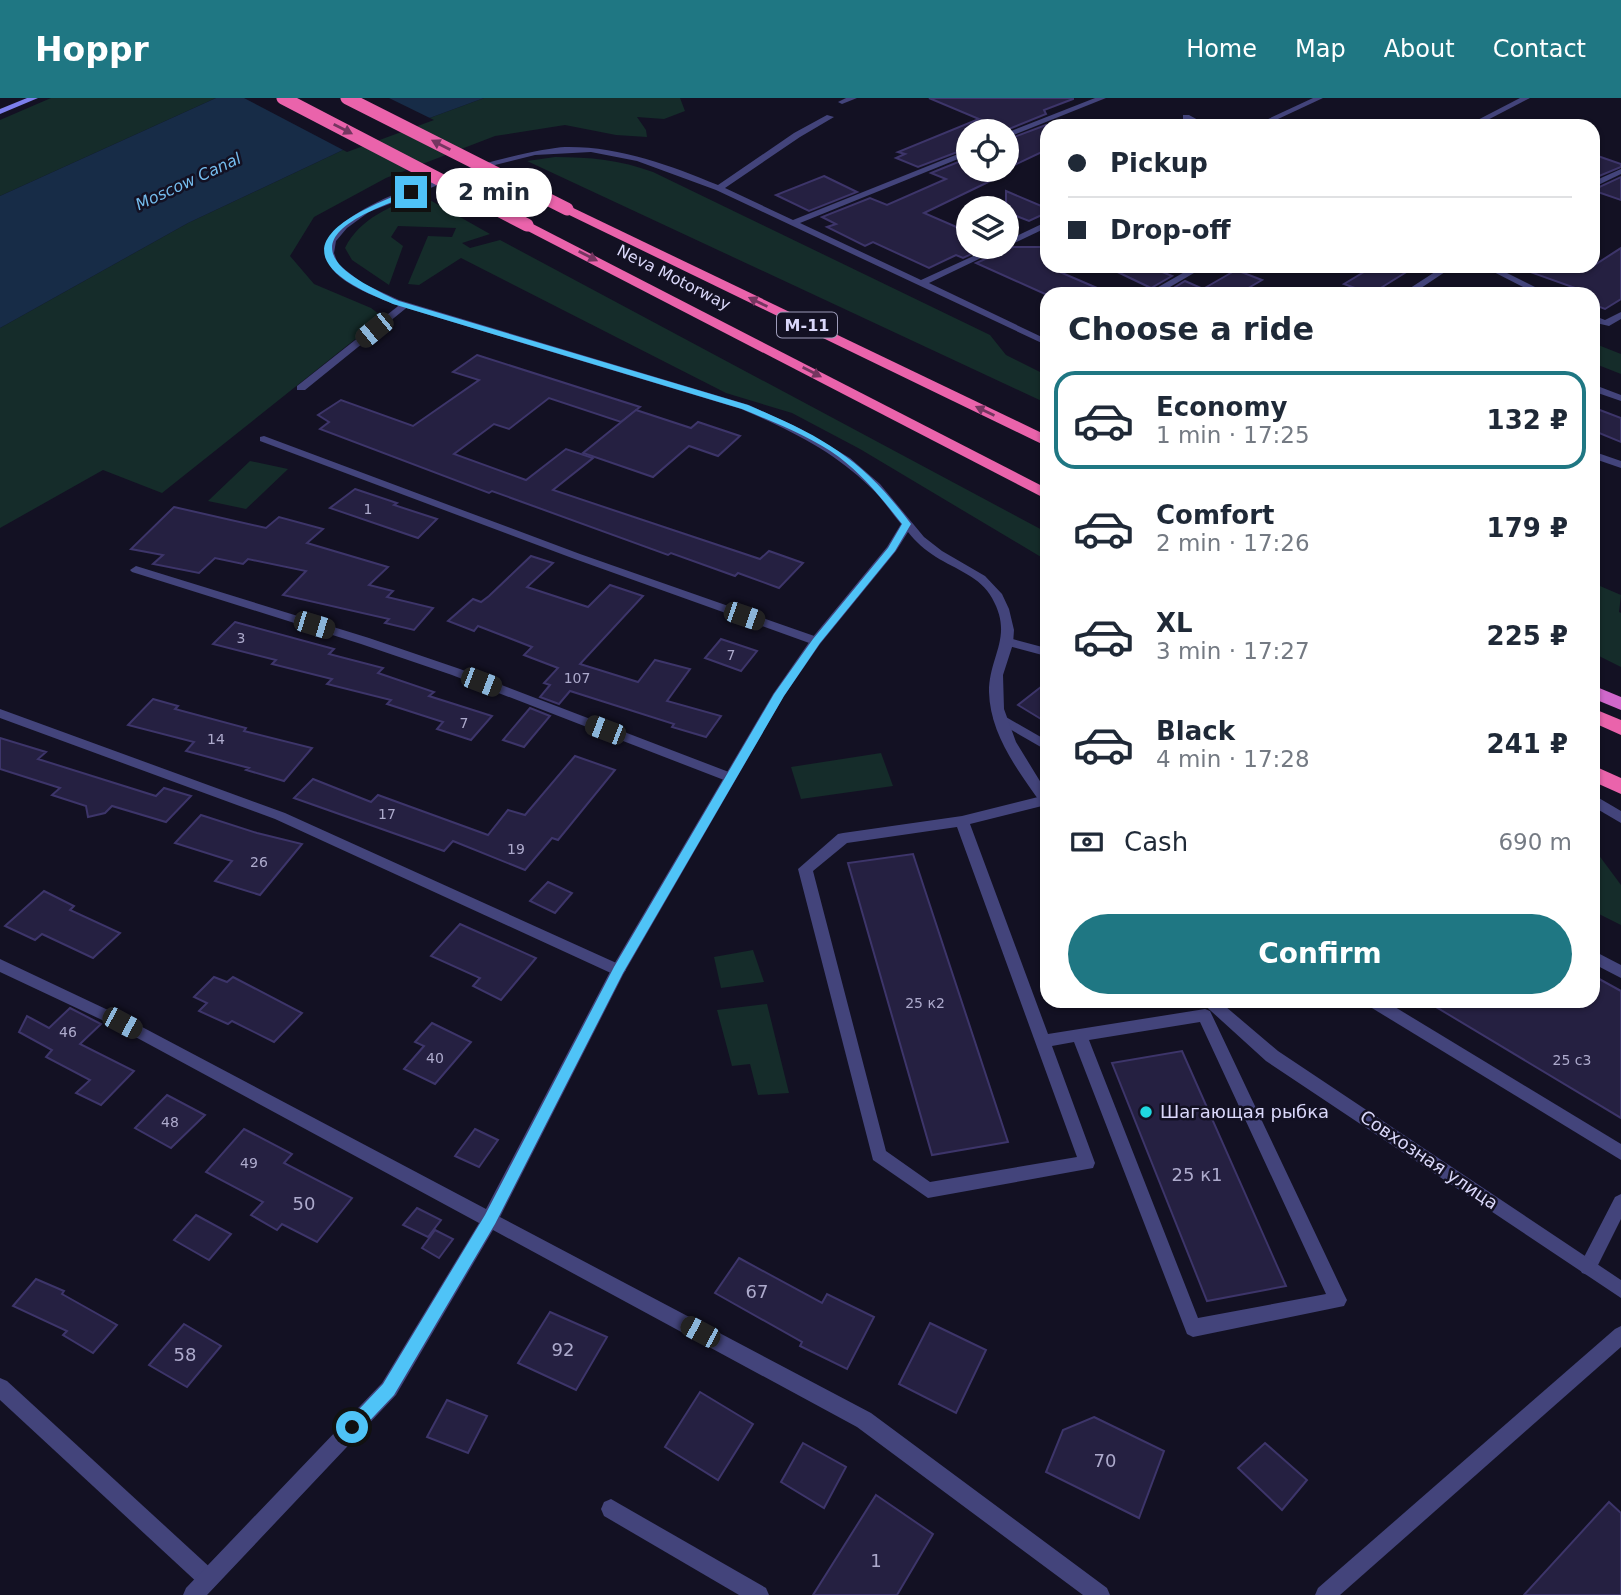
<!DOCTYPE html>
<meta charset="utf-8">
<style>
body{margin:0;font-family:"DejaVu Sans",sans-serif;background:#f6f6f7;color:#1f2937;height:100vh;display:flex;flex-direction:column;font-size:26px;white-space:nowrap}
*{box-sizing:border-box;margin:0}
p{font-size:23px;color:#747a83}
.icon{flex:none;width:38px;height:38px;fill:none;stroke:currentColor;stroke-width:2;stroke-linecap:round;stroke-linejoin:round}
.map{position:relative;flex:1;overflow:hidden}
.sheet{position:absolute;left:1040px;top:189px;width:560px;height:721px;display:flex;flex-direction:column;background:#fff;border-radius:21px;box-shadow:0 2px 5px #0004}
.sheet>*{flex:none}
.top-card{position:absolute;left:1040px;top:21px;width:560px;height:154px;border-radius:21px;box-shadow:0 2px 5px #0004;display:grid;align-content:center;height:154px;padding:0 28px;background:#fff}
.controls{position:absolute;left:956px;top:21px;display:grid;gap:14px}
.controls a{display:grid;place-items:center;width:63px;height:63px;border-radius:50%;background:#fff;box-shadow:0 2px 5px #0004;font-size:35px}
.end{position:absolute;width:32px;height:32px;margin:-16px;border:9px solid #4fc3f7;background:#111;box-shadow:0 0 0 4px #111}
.from{border-radius:50%}
.bubble{position:absolute;height:49px;border-radius:24px;background:#fff;box-shadow:0 2px 5px #0004;font-size:23px;font-weight:600;line-height:49px;text-align:center}
.car{position:absolute;width:21px;height:42px;margin:-21px -10px;border-radius:9px;box-shadow:0 0 5px 2px #0007;background:linear-gradient(#222 24%,#8ab4d8 0 40%,#222 0 76%,#8ab4d8 0 86%,#222 0)}
.top-card b{display:flex;align-items:center;gap:24px;height:66px;font-size:26px}
.top-card b+b{border-top:2px solid #e0e1e3}
.top-card i{width:18px;height:18px;background:#1f2937}
ul{padding:0;list-style:none}
li{display:flex;align-items:center;gap:21px;height:98px;margin:0 14px 10px;padding:0 14px;border:4px solid transparent;border-radius:21px}
li div{flex:1}
li b{display:block;font-size:26px}
li em{font-style:normal;font-weight:600}
li.active{border-color:#1f7783}
li>.icon{width:63px;height:63px;stroke-width:1.5}
h2{padding:0 28px;font-size:32px;line-height:84px}
.pay{display:flex;align-items:center;gap:18px;height:77px;padding:0 28px;font-size:26px}
.pay p{margin-inline-start:auto}
.cta{display:flex;gap:14px;margin-top:auto;padding:14px 28px}
.cta a{flex:1;height:80px;border-radius:42px;background:#1f7783;color:#fff;font-size:28px;font-weight:600;line-height:80px;text-align:center}
header{display:flex;align-items:center;gap:42px;box-sizing:border-box;height:98px;padding:0 35px;background:#1f7783;color:#fff}
header strong{font-size:33px}
nav{display:flex;gap:38px;margin-inline-start:auto;font-size:24px}
.map>svg:first-child{display:block}
.green{fill:#152c2a}
.water{fill:#172c47}
.pier{fill:#131123}
.building{fill:#252041;stroke:#3d356a;stroke-width:2}
.lines{fill:none;stroke-linecap:round;stroke-linejoin:round}
.service{fill:#43447b;fill-rule:evenodd}
.minor{fill:#43447b;fill-rule:evenodd}
.tertiary{fill:#43447b;fill-rule:evenodd}
.secondary{fill:#7c7fed;fill-rule:evenodd}
.trunk{fill:#d068cb;fill-rule:evenodd}
.motorway{fill:#ea63ab;fill-rule:evenodd}
.motorway-bridge{stroke:#ea63ab;stroke-width:13}
.oneway{fill:#743660}
.route{fill:#4fc3f7}
.poi-dot{fill:#1fd7df;stroke:#131123;stroke-width:2.5}
.labels{text-anchor:middle;stroke-width:5;stroke-linejoin:round;paint-order:stroke}
.number-label{font-size:14px;fill:#adaacc}
.far-water-label{font-size:16px;font-style:italic;fill:#74bbec;stroke:#131123}
.far-street-label{font-size:16px;fill:#dad8fa;stroke:#131123}
.shield{fill:#131123;stroke:#9e9cba;stroke-width:2}
.shield-label{font-size:16px;font-weight:bold;fill:#dad8fa}
.poi-label{font-size:18px;fill:#dad8fa;stroke:#131123;text-anchor:start}
.street-label{font-size:18px;fill:#dad8fa;stroke:#131123}
.near-number-label{font-size:18px;fill:#adaacc}
</style>
<header>
<strong>Hoppr</strong>
<nav><a>Home</a><a>Map</a><a>About</a><a>Contact</a></nav>
</header>
<div class="map">
<svg width="1621" height="1497" viewBox="0 0 1621 1497">
<rect width="100%" height="100%" fill="#131123"/>
<g class="green">
<path d="M51,0H216L0,98V22Z"/>
<path d="M484,0H680L685,13L664,21L637,19L646,32L647,39L616,37L565,27L495,38L386,80L314,119L290,158L314,186L371,210L383,219L162,395L103,372L0,430V230L188,125L345,51Z"/>
<path d="M555,59C590,59 620,62 653,74L990,237L1006,257L1046,277V305L527,63Z"/>
<path d="M421,97L490,136L462,145L470,150L500,142L1046,434V462L860,351L792,315L726,295L461,160L419,187L408,186L428,138L452,139L456,130L398,128L391,139L403,148L389,187L352,162L345,150C360,120 391,108 421,97Z"/>
<path d="M1593,245L1621,256V276L1593,265Z"/>
<path d="M250,363L288,371L246,411L208,403Z"/>
<path d="M1593,485L1621,497L1619,514L1621,515V569L1593,555Z"/>
<path d="M881,655L893,688L801,701L791,669Z"/>
<path d="M1592,748L1621,787V827L1593,813Z"/>
<path d="M753,852L764,884L721,890L714,859Z"/>
<path d="M767,906L789,995L758,997L750,966L732,968L717,912Z"/>
</g>
<path class="water" d="M216,0H484L345,51L188,125L0,230V98Z"/>
<path class="pier" d="M244,0H389L434,22L347,54Z"/>
<g class="building">
<path d="M929,0H1073V1L1044,12L1046,16L1004,33H968V50L918,69L896,60L905,56L898,54L979,21Z"/>
<path d="M1046,27V52L1006,71V42Z"/>
<path d="M1592,56L1621,66V69L1592,81Z"/>
<path d="M968,60V72L1011,73L924,115L968,134V149H987L963,160L956,157L929,170L873,144L865,148L827,129L836,126L822,119L870,100L887,107L946,81L931,75Z"/>
<path d="M824,78L857,94L809,113L776,97Z"/>
<path d="M1621,79V102L1592,92H1593Z"/>
<path d="M1006,93L1046,110V115L1029,123L1006,114Z"/>
<path d="M1013,149H1046V168L1111,196H1045L976,165Z"/>
<path d="M1621,150V201L1605,211L1592,206V196L1519,170L1593,168Z"/>
<path d="M1105,168H1148L1172,178L1151,190Z"/>
<path d="M1374,168H1416L1371,196L1344,186Z"/>
<path d="M1236,172L1262,182L1238,196H1164L1185,183L1203,191Z"/>
<path d="M477,257L640,309L621,324L549,300L509,331L494,326L454,356L526,382L566,351L593,360L553,392L760,461L769,453L803,465L779,490L738,475L735,478L671,455L668,457L492,393L489,395L320,331L329,324L318,317L341,302L413,328L479,282L453,274Z"/>
<path d="M1592,309L1621,320V344L1592,332Z"/>
<path d="M636,312L691,330L698,324L740,338L718,358L689,348L653,379L583,355Z"/>
<path d="M355,391L397,405L394,407L437,421L418,440L330,410Z"/>
<path d="M174,409L266,430L279,419L323,431L307,445L388,469L369,487L393,493L387,499L433,510L414,532L385,525L389,521L283,497L306,473L248,461L243,466L215,460L199,475L153,466L163,457L131,451Z"/>
<path d="M531,458L553,465L527,489L588,509L610,487L643,498L580,566L638,584L655,562L690,571L667,603L721,618L706,639L672,629L674,626L570,593L559,606L540,599L550,587L544,585L558,570L524,557L532,549L478,528L474,533L448,523L473,501L481,504L489,498Z"/>
<path d="M235,524L334,551L329,556L383,570L378,575L434,594L429,598L492,618L471,642L437,631L443,624L387,606L391,602L327,586L332,581L272,566L276,562L213,546Z"/>
<path d="M721,541L757,553L741,573L705,560Z"/>
<path d="M1046,585V624L1018,607Z"/>
<path d="M153,601L178,608L175,611L246,630L244,633L312,650L284,683L246,672L249,670L186,653L194,644L128,627Z"/>
<path d="M530,610L550,618L524,649L503,642Z"/>
<path d="M0,640L46,654L38,661L156,698L164,690L191,698L166,724L112,708L105,715L88,719L86,708L52,697L60,690L0,671Z"/>
<path d="M575,658L615,672L558,742L552,740L525,772L453,743L444,753L294,700L313,681L371,704L378,697L488,737L508,712L525,717Z"/>
<path d="M201,717L257,735L302,746L260,797L215,783L232,763L175,745Z"/>
<path d="M913,756L1008,1044L932,1057L848,765Z"/>
<path d="M548,784L572,795L555,815L530,803Z"/>
<path d="M44,793L74,808L70,812L120,835L93,860L42,836L35,842L5,828Z"/>
<path d="M460,826L536,860L501,902L473,888L480,880L431,858Z"/>
<path d="M1592,877L1621,893V1020L1426,903H1592Z"/>
<path d="M214,879L227,884L233,879L302,915L274,944L232,923L228,926L199,913L207,905L194,899Z"/>
<path d="M70,910L101,926L80,946L134,973L101,1007L76,995L90,982L46,959L52,952L19,934L27,918L49,930Z"/>
<path d="M432,925L471,944L435,986L404,971L424,948L415,944Z"/>
<path d="M1182,953L1286,1188L1207,1203L1112,965Z"/>
<path d="M167,997L205,1017L171,1050L135,1030Z"/>
<path d="M244,1031L292,1056L284,1065L352,1100L317,1144L282,1126L277,1132L251,1117L263,1104L206,1074Z"/>
<path d="M475,1031L498,1042L479,1069L455,1058Z"/>
<path d="M417,1110L441,1122L428,1139L403,1127Z"/>
<path d="M196,1117L231,1136L209,1162L174,1142Z"/>
<path d="M435,1132L453,1141L439,1160L422,1150Z"/>
<path d="M739,1160L822,1205L827,1196L874,1219L847,1271L800,1248L802,1244L715,1195Z"/>
<path d="M36,1181L64,1193L62,1196L117,1227L93,1255L63,1237L67,1233L13,1208Z"/>
<path d="M550,1214L607,1239L576,1292L518,1265Z"/>
<path d="M930,1225L986,1252L956,1315L899,1286Z"/>
<path d="M184,1226L221,1248L187,1289L149,1267Z"/>
<path d="M700,1294L753,1326L718,1382L665,1349Z"/>
<path d="M447,1302L487,1318L468,1355L427,1339Z"/>
<path d="M1094,1319L1164,1353L1139,1420L1046,1374L1063,1332Z"/>
<path d="M803,1345L846,1369L824,1410L781,1384Z"/>
<path d="M1265,1345L1307,1382L1282,1412L1238,1370Z"/>
<path d="M876,1397L933,1436L897,1497H813Z"/>
<path d="M1609,1404L1621,1415V1497H1524Z"/>
</g>
<g class="lines">
<g class="service">
<path d="M402,205L410,207L305,292H297V288Z"/>
<path d="M1592,286L1621,297V303L1592,293Z"/>
<path d="M264,338L580,456L820,540L822,543L816,547L812,546L572,460L260,343V339Z"/>
<path d="M136,468L369,540L460,571L734,676L736,679L734,682H724L452,577L361,546L132,474L130,472Z"/>
<path d="M1009,540L1046,550V558L1005,547L1003,544Z"/>
<path d="M0,611L285,715L623,868L626,872L623,876H613L275,721L0,620Z"/>
<path d="M999,615L1046,642V652L994,622L993,619L994,616Z"/>
<path d="M1046,697V707L970,726L1048,936L1205,911L1210,913L1344,1196L1347,1202L1344,1208L1193,1239L1187,1236L1074,944L1052,948L1095,1065L1093,1070L928,1100L873,1062L798,771L838,736L843,735L962,718ZM957,729L1077,1059L930,1084L886,1053L813,773L847,745ZM1200,924L1326,1196L1198,1220L1089,942Z"/>
<path d="M1592,852L1621,867V880L1592,865Z"/>
<path d="M1364,903H1385L1621,1046V1062L1367,907Z"/>
<path d="M1621,1096V1121L1594,1175L1588,1177L1582,1175L1579,1169L1582,1163L1615,1099Z"/>
<path d="M0,1280L7,1283L214,1473L217,1480L214,1487L207,1490L200,1487L0,1302Z"/>
<path d="M611,1401L766,1490L769,1497H739L604,1418L601,1411L604,1404Z"/>
</g>
<g class="minor">
<path d="M846,0H857L842,6L838,4Z"/>
<path d="M1095,0H1106L1006,40V35Z"/>
<path d="M1313,0H1323L1263,28H1253Z"/>
<path d="M1520,0H1530L1476,28H1466Z"/>
<path d="M827,17L834,19L800,39L725,90L793,122L968,52V57L800,125L921,182L993,149H1004L929,185L1046,241V247L716,92L637,63L591,54L535,57L479,71L369,114L347,130L336,143L334,155L338,166L362,185L399,202L749,307L801,331L850,360L880,386L924,439L942,453L985,478L1002,496L1009,511L1014,532L1013,546L1003,577L1004,611L1016,644L1046,693V707L1041,705C1018,673 990,636 989,594C989,557 1014,539 992,500C981,479 955,471 936,459C925,452 916,444 908,434L896,453L820,546L784,598L624,875L500,1119L871,1315L1107,1490L1110,1497H1083L857,1329L493,1132L396,1297L207,1497H183L186,1490L382,1285L479,1125L117,929L0,874V861L127,921L486,1111L613,868L773,596L812,540L887,449L901,426C891,414 882,400 870,389C834,353 788,331 741,311L393,206C371,196 332,184 326,158C313,104 524,51 565,49C619,48 669,67 718,87L794,35Z"/>
<path d="M1183,17H1189L1209,28H1199L1183,21Z"/>
<path d="M1621,71V76L1592,90V84Z"/>
<path d="M1046,124V130L1006,149V143Z"/>
<path d="M1195,168H1206L1158,196H1146Z"/>
<path d="M1444,168H1454L1412,196H1401Z"/>
<path d="M1482,168H1493L1549,196H1537Z"/>
<path d="M1621,214V221L1609,228L1592,224V217L1605,222Z"/>
<path d="M1592,353L1621,363V370L1592,360Z"/>
<path d="M1200,903H1219L1278,953L1621,1182V1200L1266,963Z"/>
<path d="M1621,1228V1249L1340,1497H1315L1318,1490L1615,1231Z"/>
</g>
<path class="tertiary" d="M1592,696L1621,713V725L1592,708Z"/>
<path class="secondary" d="M27,0H38L0,16V11Z"/>
<path class="trunk" d="M1592,587L1621,599V612L1592,600Z"/>
<g class="motorway">
<path d="M567,107L1046,337V348L563,114V108Z"/>
<path d="M527,123L1046,390V401L522,130V124Z"/>
<path d="M1592,610L1621,622V637L1592,624Z"/>
<path d="M1592,667L1621,680V696L1592,683Z"/>
</g>
<g class="motorway-bridge">
<path d="M283,0L527,127"/>
<path d="M347,0L567,111"/>
</g>
</g>
<defs><path id="oneway-solid" d="M-6-.8H1V-3.2L6.5 0L1 3.2V.8H-6Z" transform="scale(1.75)"/></defs>
<g class="oneway">
<use href="#oneway-solid" transform="translate(343 31) rotate(27)"/>
<use href="#oneway-solid" transform="translate(441 47) rotate(-153)"/>
<use href="#oneway-solid" transform="translate(588 158) rotate(27)"/>
<use href="#oneway-solid" transform="translate(758 204) rotate(-154)"/>
<use href="#oneway-solid" transform="translate(812 274) rotate(27)"/>
<use href="#oneway-solid" transform="translate(985 313) rotate(-154)"/>
</g>
<path class="route" d="M409,92L414,94C401,102 384,106 369,114C291,151 354,182 399,203L748,307C823,339 862,360 911,426L895,453L820,545L784,598L623,875L495,1126L394,1297L358,1335L352,1337L347,1335L345,1329L347,1324L383,1286L485,1117L614,869L774,596L813,541L888,450L902,426C883,402 864,378 839,359C810,338 775,325 742,311L393,206C380,200 366,195 353,187C277,142 371,108 409,92Z"/>
<circle class="poi-dot" cx="1146" cy="1014" r="7"/>
<g class="labels">
<g class="number-label">
<text x="368" y="416">1</text>
<text x="241" y="545">3</text>
<text x="731" y="562">7</text>
<text x="577" y="585">107</text>
<text x="464" y="630">7</text>
<text x="216" y="646">14</text>
<text x="387" y="721">17</text>
<text x="516" y="756">19</text>
<text x="259" y="769">26</text>
<text x="925" y="910">25 к2</text>
<text x="68" y="939">46</text>
<text x="435" y="965">40</text>
<text x="1572" y="967">25 с3</text>
<text x="170" y="1029">48</text>
<text x="249" y="1070">49</text>
</g>
<g class="far-water-label">
<text transform="translate(188 83) rotate(-25)" y="6">Moscow Canal</text>
</g>
<g class="far-street-label">
<text transform="translate(674 179) rotate(27)" y="6">Neva Motorway</text>
</g>
<rect class="shield" x="777" y="214.5" width="60" height="25" rx="5"/>
<g class="shield-label">
<text x="807" y="233">М-11</text>
</g>
<g class="poi-label">
<text x="1160" y="1020">Шагающая рыбка</text>
</g>
<g class="street-label">
<text transform="translate(1429 1062) rotate(34)" y="6">Совхозная улица</text>
</g>
<g class="near-number-label">
<text x="1197" y="1083">25 к1</text>
<text x="304" y="1112">50</text>
<text x="757" y="1200">67</text>
<text x="563" y="1258">92</text>
<text x="185" y="1263">58</text>
<text x="1105" y="1369">70</text>
<text x="876" y="1469">1</text>
</g>
</g>
</svg>
<div class="controls">
<a><svg class="icon" aria-label="locate" viewBox="0 0 24 24"><circle cx="12" cy="12" r="6"/><path d="M12 2v4M12 18v4M2 12h4M18 12h4"/></svg></a>
<a><svg class="icon" aria-label="layers" viewBox="0 0 24 24"><path d="M12 4l9 5-9 5-9-5zM3 14l9 5 9-5"/></svg></a>
</div>
<i class="end from" style="left:352px;top:1329px"></i>
<i class="end" style="left:411px;top:94px"></i>
<div class="bubble" style="left:436px;top:70px;width:116px">2 min</div>
<i class="car" style="left:374px;top:232px;rotate:231deg"></i>
<i class="car" style="left:744px;top:518px;rotate:109deg"></i>
<i class="car" style="left:314px;top:527px;rotate:107deg"></i>
<i class="car" style="left:481px;top:584px;rotate:111deg"></i>
<i class="car" style="left:605px;top:632px;rotate:291deg"></i>
<i class="car" style="left:122px;top:925px;rotate:118deg"></i>
<i class="car" style="left:700px;top:1234px;rotate:298deg"></i>
<div class="top-card">
<b><i class="from"></i>Pickup</b>
<b><i></i>Drop-off</b>
</div>
<section class="sheet">
<h2>Choose a ride</h2>
<ul>
<li class="active"><svg class="icon" aria-label="car" viewBox="0 0 24 24"><path d="M5 17H2v-5l4-1 3-4h7l3 4 3 1v5h-3M9 17h6M6 11h13"/><circle cx="7" cy="17" r="2"/><circle cx="17" cy="17" r="2"/></svg><div><b>Economy</b><p>1 min · 17:25</p></div><em>132 ₽</em></li>
<li><svg class="icon" aria-label="car" viewBox="0 0 24 24"><path d="M5 17H2v-5l4-1 3-4h7l3 4 3 1v5h-3M9 17h6M6 11h13"/><circle cx="7" cy="17" r="2"/><circle cx="17" cy="17" r="2"/></svg><div><b>Comfort</b><p>2 min · 17:26</p></div><em>179 ₽</em></li>
<li><svg class="icon" aria-label="car" viewBox="0 0 24 24"><path d="M5 17H2v-5l4-1 3-4h7l3 4 3 1v5h-3M9 17h6M6 11h13"/><circle cx="7" cy="17" r="2"/><circle cx="17" cy="17" r="2"/></svg><div><b>XL</b><p>3 min · 17:27</p></div><em>225 ₽</em></li>
<li><svg class="icon" aria-label="car" viewBox="0 0 24 24"><path d="M5 17H2v-5l4-1 3-4h7l3 4 3 1v5h-3M9 17h6M6 11h13"/><circle cx="7" cy="17" r="2"/><circle cx="17" cy="17" r="2"/></svg><div><b>Black</b><p>4 min · 17:28</p></div><em>241 ₽</em></li>
</ul>
<div class="pay"><svg class="icon" aria-label="cash" viewBox="0 0 24 24"><path d="M3 7h18v10H3z"/><circle cx="12" cy="12" r="2"/></svg>Cash<p>690 m</p></div>
<div class="cta"><a>Confirm</a></div>
</section>
</div>
